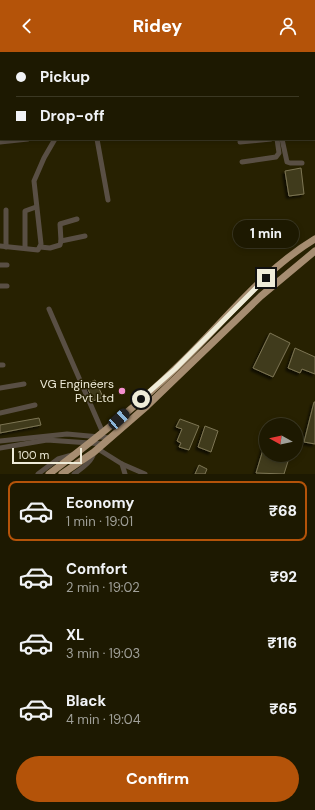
<!DOCTYPE html>
<meta charset="utf-8">
<style>
body{margin:0;font-family:"DM Sans",sans-serif;background:#25220b;color:#f1f3f6;height:100vh;display:flex;flex-direction:column;font-size:15px;white-space:nowrap}
*{box-sizing:border-box;margin:0}
p{font-size:13px;color:#a0a099}
.icon{flex:none;width:22px;height:22px;fill:none;stroke:currentColor;stroke-width:2;stroke-linecap:round;stroke-linejoin:round}
.map{position:relative;height:422px;overflow:hidden}
.drawer{display:flex;flex-direction:column;background:#1d1901;flex:1}
.drawer>*{flex:none}
.hud{position:absolute;left:0px;top:0px;width:315px;height:88px;box-shadow:0 2px 6px #0003,0 0 0 1px #3b3823;display:grid;align-content:center;height:88px;padding:0 16px;background:#1d1901}
.needle{width:26px;rotate:278deg}
.tools{position:absolute;left:259px;top:366px;display:grid;gap:8px}
.tools a{display:grid;place-items:center;width:44px;height:44px;border-radius:50%;background:#1d1901;box-shadow:0 2px 6px #0003,0 0 0 1px #3b3823;font-size:20px}
.scale{position:absolute;left:12px;bottom:10px;width:70px;box-sizing:border-box;padding-left:4px;border:2px solid #efecd9;border-top:0;font-size:11px;line-height:14px;white-space:nowrap;color:#efecd9;-webkit-text-stroke:3px #272101;paint-order:stroke}
.end{position:absolute;width:18px;height:18px;margin:-9px;border:5px solid #efecd9;background:#111;box-shadow:0 0 0 2px #111}
.from{border-radius:50%}
.bubble{position:absolute;height:28px;border-radius:14px;background:#1d1901;box-shadow:0 2px 6px #0003,0 0 0 1px #3b3823;font-size:13px;font-weight:800;line-height:28px;text-align:center}
.car{position:absolute;width:12px;height:24px;margin:-12px -6px;border-radius:5px;box-shadow:0 0 3px 1px #0007;background:linear-gradient(#222 24%,#8ab4d8 0 40%,#222 0 76%,#8ab4d8 0 86%,#222 0)}
.hud b{display:flex;align-items:center;gap:14px;height:38px;font-size:15px}
.hud b+b{border-top:1px solid #3b3823}
.hud i{width:10px;height:10px;background:#f1f3f6}
ul{padding:7px 0 0;list-style:none}
li{display:flex;align-items:center;gap:12px;height:60px;margin:0 8px 6px;padding:0 8px;border:2px solid transparent;border-radius:8px}
li div{flex:1}
li b{display:block;font-size:15px}
li em{font-style:normal;font-weight:800}
li.on{border-color:#b45309}
li>.icon{width:36px;height:36px;stroke-width:1.5}
.action{display:flex;gap:8px;margin-top:auto;padding:8px 16px}
.action a{flex:1;height:46px;border-radius:24px;background:#b45309;color:#fff;font-size:16px;font-weight:800;line-height:46px;text-align:center}
header{display:flex;justify-content:space-between;align-items:center;height:52px;padding:0 16px;background:#b45309;color:#fff;font-size:18px;font-weight:800}
.map>svg:first-child{display:block}
.building{fill:#413b1b;stroke:#7c7554;filter:url(#shadow)}
.lines{fill:none;stroke-linecap:round;stroke-linejoin:round}
.minor{stroke:#594f44;stroke-width:5}
.highway{stroke:#a68d71;stroke-width:7}
.route{stroke:#efecd9;stroke-width:5}
.poi-dot{fill:#f690d0;stroke:#272101;stroke-width:1.5}
.labels{text-anchor:middle;stroke-width:3;stroke-linejoin:round;paint-order:stroke}
.poi-label{font-size:12px;fill:#efecd9;stroke:#272101;text-anchor:end}
</style>
<header><svg class="icon" aria-label="back" viewBox="0 0 24 24"><path d="M15 5l-7 7 7 7"/></svg>Ridey<svg class="icon" aria-label="person" viewBox="0 0 24 24"><circle cx="12" cy="8" r="4"/><path d="M4 21q1-7 8-7t8 7"/></svg></header>
<div class="map">
<svg width="315" height="422" viewBox="0 0 315 422">
<defs>
<filter id="shadow"><feDropShadow dx="-2.5" dy="2.5" stdDeviation="1" flood-color="#0009"/></filter>
</defs>
<rect width="100%" height="100%" fill="#272101"/>
<g class="building">
<path d="M301,116L304,142L289,144L285,119Z"/>
<path d="M270,281L290,291L273,325L253,316Z"/>
<path d="M295,296L315,305V322L302,317L300,321L288,316Z"/>
<path d="M95,328L103,345L93,349L86,332Z"/>
<path d="M314,350H315V392L304,390Z"/>
<path d="M39,366L41,373L0,381V373Z"/>
<path d="M180,367L199,374L189,398L179,395L181,391L177,389L182,377L176,375Z"/>
<path d="M205,374L218,379L211,400L198,395Z"/>
<path d="M265,391L266,403H290L284,422L256,421Z"/>
<path d="M199,413L207,417L205,422H195Z"/>
</g>
<g class="lines">
<g class="minor">
<path d="M47,0V1"/>
<path d="M71,0V1"/>
<path d="M7,1V0"/>
<path d="M186,1V0"/>
<path d="M287,1V0"/>
<path d="M314,16H315"/>
<path d="M314,62H315"/>
<path d="M0,64L1,54"/>
<path d="M97,87L108,148"/>
<path d="M282,87L287,110L290,111H302"/>
<path d="M0,90L28,87"/>
<path d="M240,90L271,87"/>
<path d="M242,110L276,105L279,101L277,87"/>
<path d="M6,158V195"/>
<path d="M61,189L85,184"/>
<path d="M0,194L38,198L41,192L34,129L44,106L55,87"/>
<path d="M40,195L50,196L60,193L61,189L60,172L77,167"/>
<path d="M25,196V159L36,155"/>
<path d="M0,213H7"/>
<path d="M0,234H7"/>
<path d="M49,257L103,381"/>
<path d="M0,313H3"/>
<path d="M0,336L24,332"/>
<path d="M0,361L35,353"/>
<path d="M0,389L67,382L111,386"/>
<path d="M0,396L47,388L104,392"/>
<path d="M98,397L122,412L145,422"/>
<path d="M122,412L125,422"/>
<path d="M38,422L58,407L72,403"/>
<path d="M74,422C82,416 92,410 94,400"/>
</g>
<g class="highway">
<path d="M49,422C93,389 136,355 175,317C221,274 260,220 315,187"/>
<path d="M62,422L94,400L147,354L261,244L315,199"/>
</g>
</g>
<g class="lines">
<path class="route" d="M141,347L175,317L266,226"/>
</g>
<circle class="poi-dot" cx="122" cy="339" r="4"/>
<g class="labels">
<g class="poi-label">
<text x="114" y="336">VG Engineers<tspan x="114" dy="14">Pvt Ltd</tspan></text>
</g>
</g>
</svg>
<div class="tools">
<a><svg class="needle" viewBox="-14 -14 28 28"><path d="M0-13l5 13h-10z" fill="#e53935"/><path d="M0 13l5-13h-10z" fill="#a0a099"/></svg></a>
</div>
<div class="scale">100 m</div>
<i class="end from" style="left:141px;top:347px"></i>
<i class="end" style="left:266px;top:226px"></i>
<div class="bubble" style="left:233px;top:168px;width:66px">1 min</div>
<i class="car" style="left:119px;top:367px;rotate:48deg"></i>
<div class="hud">
<b><i class="from"></i>Pickup</b>
<b><i></i>Drop-off</b>
</div>
</div>
<section class="drawer">
<ul>
<li class="on"><svg class="icon" aria-label="car" viewBox="0 0 24 24"><path d="M5 17H2v-5l4-1 3-4h7l3 4 3 1v5h-3M9 17h6M6 11h13"/><circle cx="7" cy="17" r="2"/><circle cx="17" cy="17" r="2"/></svg><div><b>Economy</b><p>1 min · 19:01</p></div><em>₹68</em></li>
<li><svg class="icon" aria-label="car" viewBox="0 0 24 24"><path d="M5 17H2v-5l4-1 3-4h7l3 4 3 1v5h-3M9 17h6M6 11h13"/><circle cx="7" cy="17" r="2"/><circle cx="17" cy="17" r="2"/></svg><div><b>Comfort</b><p>2 min · 19:02</p></div><em>₹92</em></li>
<li><svg class="icon" aria-label="car" viewBox="0 0 24 24"><path d="M5 17H2v-5l4-1 3-4h7l3 4 3 1v5h-3M9 17h6M6 11h13"/><circle cx="7" cy="17" r="2"/><circle cx="17" cy="17" r="2"/></svg><div><b>XL</b><p>3 min · 19:03</p></div><em>₹116</em></li>
<li><svg class="icon" aria-label="car" viewBox="0 0 24 24"><path d="M5 17H2v-5l4-1 3-4h7l3 4 3 1v5h-3M9 17h6M6 11h13"/><circle cx="7" cy="17" r="2"/><circle cx="17" cy="17" r="2"/></svg><div><b>Black</b><p>4 min · 19:04</p></div><em>₹65</em></li>
</ul>
<div class="action"><a>Confirm</a></div>
</section>
